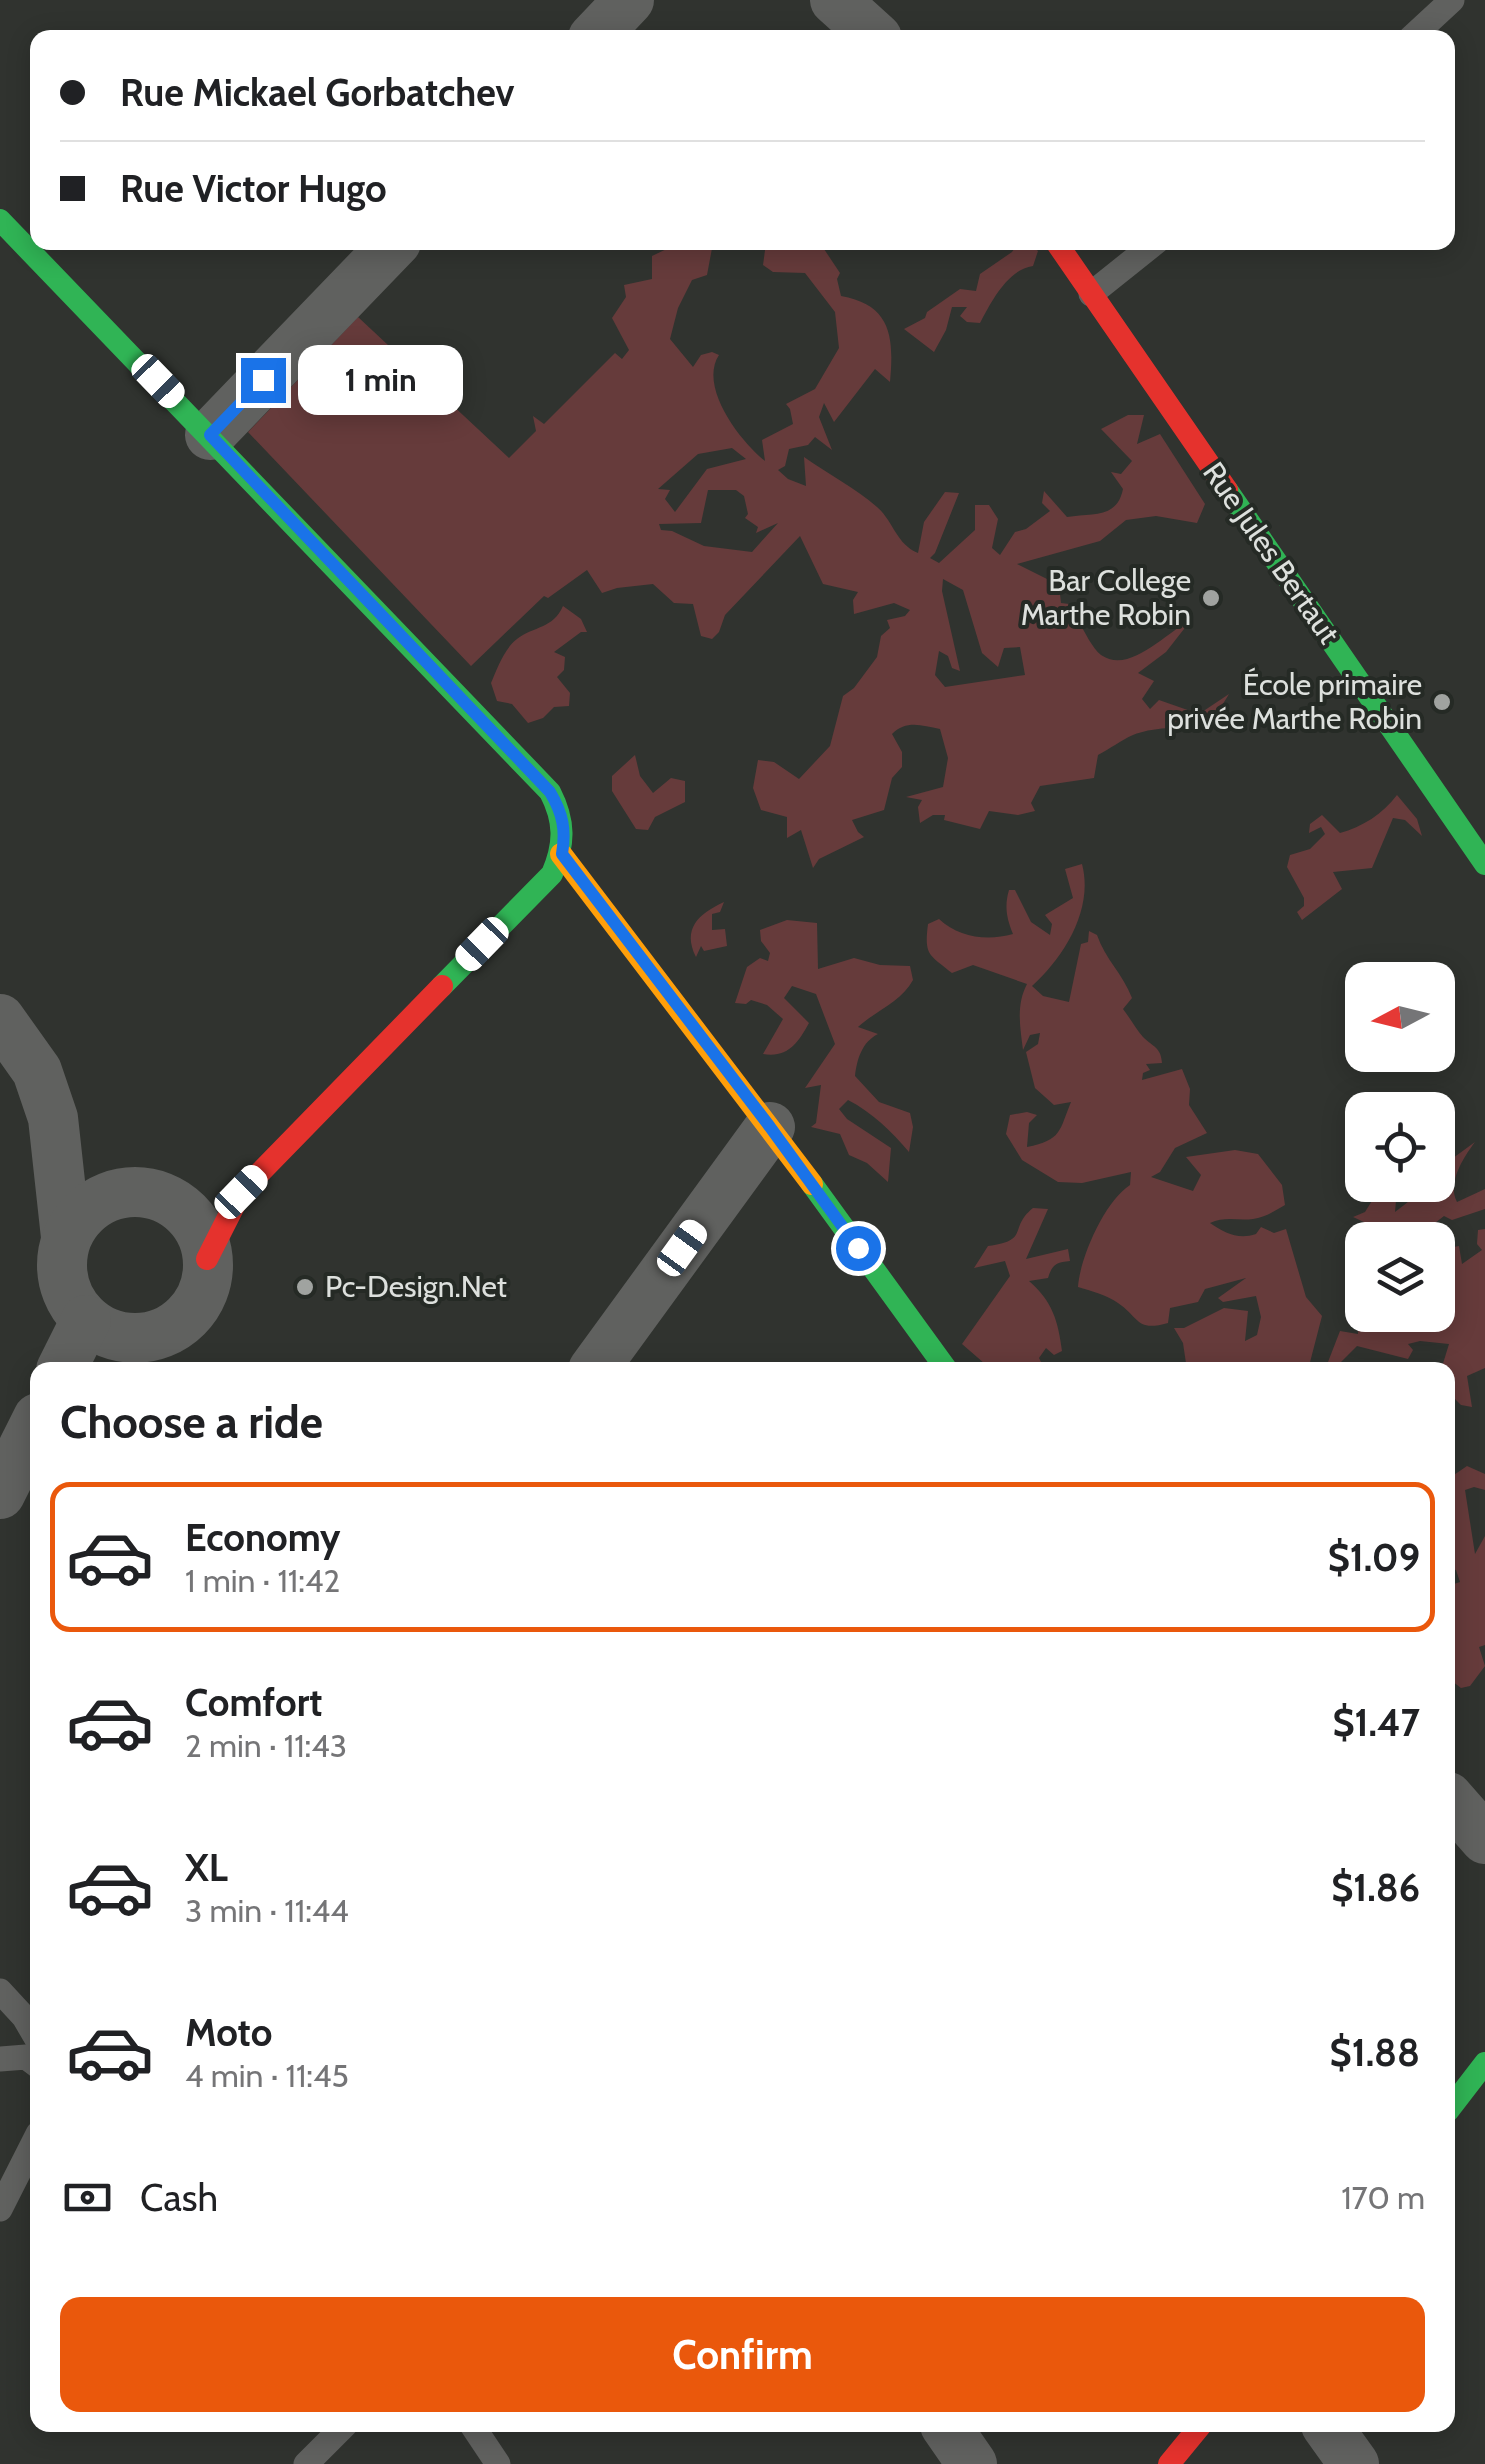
<!DOCTYPE html>
<meta charset="utf-8">
<style>
body{margin:0;font-family:Cabin,sans-serif;background:#f6f6f6;color:#202124;height:100vh;display:flex;flex-direction:column;font-size:38px;white-space:nowrap}
*{box-sizing:border-box;margin:0}
p{font-size:32px;color:#757577}
.icon{flex:none;width:55px;height:55px;fill:none;stroke:currentColor;stroke-width:2;stroke-linecap:round;stroke-linejoin:round}
.map{position:relative;flex:1;overflow:hidden}
.side{position:absolute;left:30px;top:1362px;width:1425px;height:1070px;display:flex;flex-direction:column;background:#fff;border-radius:20px;box-shadow:0 5px 25px #0003}
.side>*{flex:none}
.banner{position:absolute;left:30px;top:30px;width:1425px;height:220px;border-radius:20px;box-shadow:0 5px 25px #0003;display:grid;align-content:center;height:220px;padding:0 30px;background:#fff}
.needle{width:65px;rotate:263deg}
.controls{position:absolute;left:1345px;top:962px;display:grid;gap:20px}
.controls a{display:grid;place-items:center;width:110px;height:110px;border-radius:20px;background:#fff;box-shadow:0 5px 25px #0003;font-size:50px}
.end{position:absolute;width:45px;height:45px;margin:-22px;border:12px solid #1a73e8;background:#fff;box-shadow:0 0 0 5px #fff}
.from{border-radius:50%}
.bubble{position:absolute;height:70px;border-radius:20px;background:#fff;box-shadow:0 5px 25px #0003;font-size:32px;font-weight:700;line-height:70px;text-align:center}
.car{position:absolute;width:30px;height:60px;margin:-30px -15px;border-radius:12px;box-shadow:0 0 8px 2px #0007;background:linear-gradient(#fff 24%,#345 0 40%,#fff 0 76%,#345 0 86%,#fff 0)}
.banner b{display:flex;align-items:center;gap:35px;height:95px;font-size:38px}
.banner b+b{border-top:2px solid #e0e0e0}
.banner i{width:25px;height:25px;background:#202124}
ul{padding:0;list-style:none}
li{display:flex;align-items:center;gap:30px;height:150px;margin:0 20px 15px;padding:0 10px;border:5px solid transparent;border-radius:20px}
li div{flex:1}
li b{display:block;font-size:38px}
li em{font-style:normal;font-weight:700}
li.selected{border-color:#ea580c}
li>.icon{width:90px;height:90px;stroke-width:1.5}
h2{padding:0 30px;font-size:45px;line-height:120px}
.pay{display:flex;align-items:center;gap:25px;height:110px;padding:0 30px;font-size:38px}
.pay p{margin-inline-start:auto}
.action{display:flex;gap:20px;margin-top:auto;padding:20px 30px}
.action a{flex:1;height:115px;border-radius:20px;background:#ea580c;color:#fff;font-size:40px;font-weight:700;line-height:115px;text-align:center}
.map>svg:first-child{display:block}
.green{fill:#663b3b;fill-rule:evenodd}
.lines{fill:none;stroke-linecap:round;stroke-linejoin:round}
.lane{stroke:#60615f;stroke-width:25}
.street{stroke:#60615f;stroke-width:50}
.fast{stroke:#30b455;stroke-width:22}
.slow{stroke:#ff9f0a;stroke-width:22}
.jam{stroke:#e5322d;stroke-width:22}
.route{stroke:#1a73e8;stroke-width:12}
.poi-dot{fill:#a0a3a0;stroke:#252a25;stroke-width:4}
.labels{text-anchor:middle;stroke-width:8;stroke-linejoin:round;paint-order:stroke}
.street-label{font-size:30px;fill:#dde0dd;stroke:#252a25}
.poi-label{font-size:30px;fill:#dde0dd;stroke:#252a25;text-anchor:end}
</style>
<div class="map">
<svg width="1485" height="2464" viewBox="0 0 1485 2464">
<rect width="100%" height="100%" fill="#30332f"/>
<g class="green">
<path d="M679,243H713L707,275L692,280L678,308L670,339L693,367L701,355L712,352L719,355C698,387 741,442 765,461L762,440L793,424L790,409L786,404L815,389L839,348L835,312L805,273L773,272L763,265L766,243H820L840,273L837,279L841,296C892,305 894,338 890,382L875,369L834,422L824,403L819,417L832,450L815,437L808,445L789,449L785,466L778,470L788,479L806,486L804,457C828,474 855,488 877,507C894,522 896,544 918,553L924,522L945,492L959,493L935,553L930,558L939,563L975,530V505H989L998,519L992,548L1000,555L1015,532L1026,529L1050,511L1042,503L1044,491L1067,517C1092,513 1117,519 1123,489L1111,472L1121,474L1132,461L1101,429L1128,415H1144L1137,444L1160,434L1205,504L1197,523L1156,516L1126,520L1100,541L1017,564L1059,585L1061,603L1085,606L1079,622C1085,632 1092,648 1101,655C1130,675 1166,632 1191,620L1166,652L1138,673L1154,681L1142,699L1150,709L1159,700L1199,714L1229,694C1202,742 1175,719 1133,735C1121,740 1110,749 1098,755L1094,778L1040,786L1031,803L1035,811L1018,815L989,811L980,829L944,820L945,815H933L920,823L918,807L922,800L906,797L943,787L948,758L940,729C921,725 906,720 892,734L902,752V767L892,778L884,810L852,820L858,832L864,837L819,859L813,868L801,830L787,838V817L761,810L753,788L758,760L774,762L799,779L830,746L843,696L854,688L877,657L881,636L890,628L887,620L905,616L910,610L894,603L854,614L853,600L858,592L823,584L800,536L725,615L719,632L712,639L701,636L693,604L674,603L653,584L617,588L602,593L587,570L548,598L544,596L471,666L248,432L358,317L509,458L536,431L533,416L544,424L615,353L622,359L629,350L612,318L626,297L624,285L652,279V256ZM732,448L746,459L707,469L675,512L665,499L670,490L658,489L698,454ZM708,490H736L744,496L748,514L745,518L758,527L756,533L778,523L752,552L704,546L672,531L661,530L659,524L701,523ZM943,579L963,590L982,653L998,667L1004,648L1020,647L1025,675L945,687L935,675L939,651L948,656L952,668L960,671L942,591Z"/>
<path d="M1018,243H1028L1038,251L1033,266C1008,269 991,302 980,323L967,322L960,316L967,307H952L946,330L934,352L904,329L925,318L927,312L960,289L976,291L980,274L1012,252Z"/>
<path d="M563,606L581,619L587,632H581L554,652L565,657L564,670L557,677L570,693L569,706L554,707L543,718L528,723L512,704L497,701L491,683C497,669 504,649 517,639C534,626 553,629 563,606Z"/>
<path d="M635,755L640,776L653,793L671,778L685,781V802L655,817L648,830L636,829L612,791V776Z"/>
<path d="M1397,795L1417,819L1422,836L1405,820L1393,818L1372,868L1333,872L1342,889L1302,920L1297,912L1304,906V898L1287,867L1290,855L1310,849L1325,834L1321,827L1309,833L1310,824L1322,815L1340,833C1362,827 1383,814 1397,795Z"/>
<path d="M1082,864C1094,909 1064,957 1032,986L1043,996L1069,1002L1081,944L1088,942L1089,931L1097,935C1105,959 1123,974 1132,998L1123,1009C1130,1018 1136,1029 1143,1037C1153,1047 1161,1047 1162,1063L1146,1064L1150,1070L1143,1073L1142,1080L1182,1069L1190,1089L1189,1105L1207,1133L1175,1148L1160,1172L1151,1177L1193,1191L1201,1175L1186,1157L1235,1150L1258,1154L1282,1185L1285,1205C1275,1211 1265,1217 1253,1219C1238,1221 1225,1216 1210,1223C1225,1233 1238,1240 1256,1234L1261,1227L1274,1233L1286,1229L1306,1297L1322,1316L1308,1370H1187L1183,1343L1174,1328H1184L1224,1308L1248,1311L1245,1341L1257,1335L1261,1317L1256,1296L1223,1302L1218,1298L1246,1278L1205,1289L1198,1302L1170,1308L1168,1323C1136,1332 1140,1318 1118,1303C1107,1295 1091,1291 1078,1287C1080,1257 1105,1201 1130,1185L1131,1172L1082,1183L1058,1182L1022,1160L1006,1134L1010,1115L1027,1112L1037,1115L1029,1123L1027,1147C1062,1140 1059,1131 1071,1102L1054,1105L1035,1088L1026,1052L1038,1044L1040,1033L1030,1035L1023,1050C1020,1026 1016,1005 1027,984L973,965L952,973C929,954 924,956 928,924L939,919C959,938 988,941 1013,934C1007,919 1004,907 1009,890H1015L1031,922L1050,935L1052,924L1045,915L1073,898L1065,869Z"/>
<path d="M724,902L720,912L712,914V930L725,929L727,946L704,951L701,946L696,957C682,929 698,914 724,902Z"/>
<path d="M787,920L817,923L818,969L854,958L880,965L910,966L913,980C901,1002 878,1009 858,1027L878,1034C862,1042 857,1059 855,1076L879,1102L910,1113L913,1127L909,1152C891,1131 873,1113 848,1100L839,1109L847,1119L891,1148L888,1182L867,1163L849,1155L840,1134L811,1127L816,1123L821,1085L805,1088L835,1044L816,994L792,986L784,998L809,1023C798,1043 788,1058 763,1054L783,1019L767,1005L751,1000L746,1004L735,1003L747,967L760,958L768,961L770,953L761,941L760,930Z"/>
<path d="M1475,1142C1463,1158 1447,1183 1457,1202L1485,1189V1209L1452,1220L1444,1216L1413,1240H1396L1392,1235L1353,1217L1365,1212L1380,1188L1397,1189L1395,1212L1430,1185H1438V1180L1443,1178L1438,1176V1169Z"/>
<path d="M1033,1208L1048,1209L1026,1259L1068,1249L1070,1261C1056,1262 1052,1265 1048,1278L1029,1281C1052,1301 1058,1320 1062,1351L1054,1355L1046,1348L1039,1358L1045,1370H992L962,1344L1010,1276L1005,1261L974,1268L988,1246C1031,1240 1008,1228 1033,1208Z"/>
<path d="M1485,1229V1368L1467,1376L1472,1407L1461,1405L1455,1399L1448,1412V1370H1441L1449,1344L1420,1341L1408,1344L1413,1350L1408,1359L1357,1346L1333,1370H1317L1328,1362L1340,1331L1358,1334V1326L1364,1317H1375L1372,1332L1397,1315H1438V1250L1459,1246L1462,1264L1482,1250L1477,1244L1478,1230Z"/>
<path d="M1467,1466L1485,1474V1490L1474,1487L1465,1490L1475,1554L1485,1536V1645L1479,1647L1485,1666L1470,1686L1461,1688L1448,1678V1586L1460,1582L1456,1570L1448,1568V1479Z"/>
</g>
<g class="lines">
<g class="lane">
<path d="M1411,38L1452,0"/>
<path d="M1091,294L1156,242"/>
<path d="M0,1991L24,2017L38,2041"/>
<path d="M0,2059L26,2057L38,2066"/>
<path d="M0,2209L38,2134"/>
<path d="M472,2425L498,2464"/>
<path d="M306,2464L345,2425"/>
</g>
<g class="street">
<path d="M835,0L877,38"/>
<path d="M593,38L629,0"/>
<path d="M210,435L396,242"/>
<path d="M0,1019L37,1071L53,1118L66,1237"/>
<circle cx="135" cy="1265" r="73"/>
<path d="M61,1370L86,1320"/>
<path d="M593,1370L770,1127"/>
<path d="M0,1494L38,1418"/>
<path d="M1448,1797L1485,1839"/>
<path d="M945,2425L972,2464"/>
<path d="M1326,2425L1354,2464"/>
</g>
<g class="fast">
<path d="M0,220L550,792C565,821 565,844 552,874L442,986"/>
<path d="M1227,490L1485,864"/>
<path d="M812,1184L947,1370"/>
<path d="M1448,2111L1485,2063"/>
</g>
<path class="slow" d="M561,854L812,1184"/>
<g class="jam">
<path d="M1056,242L1227,490"/>
<path d="M207,1259L241,1192L442,986"/>
<path d="M1169,2464L1201,2425"/>
</g>
</g>
<g class="lines">
<path class="route" d="M263,380L210,435L550,792C563,814 566,830 562,854L770,1127L858,1248"/>
</g>
<g class="poi-dot">
<circle cx="1211" cy="598" r="10"/>
<circle cx="1442" cy="702" r="10"/>
<circle cx="305" cy="1287" r="10"/>
</g>
<g class="labels">
<g class="street-label">
<text transform="translate(1271 553) rotate(55)" y="10">Rue Jules Bertaut</text>
</g>
<g class="poi-label">
<text x="1191" y="591">Bar College<tspan x="1191" dy="34">Marthe Robin</tspan></text>
<text x="1422" y="695">École primaire<tspan x="1422" dy="34">privée Marthe Robin</tspan></text>
<text x="325" y="1297" text-anchor="start">Pc-Design.Net</text>
</g>
</g>
</svg>
<div class="controls">
<a><svg class="needle" viewBox="-14 -14 28 28"><path d="M0-13l5 13h-10z" fill="#e53935"/><path d="M0 13l5-13h-10z" fill="#757577"/></svg></a>
<a><svg class="icon" aria-label="locate" viewBox="0 0 24 24"><circle cx="12" cy="12" r="6"/><path d="M12 2v4M12 18v4M2 12h4M18 12h4"/></svg></a>
<a><svg class="icon" aria-label="layers" viewBox="0 0 24 24"><path d="M12 4l9 5-9 5-9-5zM3 14l9 5 9-5"/></svg></a>
</div>
<i class="end from" style="left:858px;top:1248px"></i>
<i class="end" style="left:263px;top:380px"></i>
<div class="bubble" style="left:298px;top:345px;width:165px">1 min</div>
<i class="car" style="left:158px;top:381px;rotate:136deg"></i>
<i class="car" style="left:482px;top:944px;rotate:224deg"></i>
<i class="car" style="left:241px;top:1192px;rotate:44deg"></i>
<i class="car" style="left:682px;top:1248px;rotate:36deg"></i>
<div class="banner">
<b><i class="from"></i>Rue Mickael Gorbatchev</b>
<b><i></i>Rue Victor Hugo</b>
</div>
<section class="side">
<h2>Choose a ride</h2>
<ul>
<li class="selected"><svg class="icon" aria-label="car" viewBox="0 0 24 24"><path d="M5 17H2v-5l4-1 3-4h7l3 4 3 1v5h-3M9 17h6M6 11h13"/><circle cx="7" cy="17" r="2"/><circle cx="17" cy="17" r="2"/></svg><div><b>Economy</b><p>1 min · 11:42</p></div><em>$1.09</em></li>
<li><svg class="icon" aria-label="car" viewBox="0 0 24 24"><path d="M5 17H2v-5l4-1 3-4h7l3 4 3 1v5h-3M9 17h6M6 11h13"/><circle cx="7" cy="17" r="2"/><circle cx="17" cy="17" r="2"/></svg><div><b>Comfort</b><p>2 min · 11:43</p></div><em>$1.47</em></li>
<li><svg class="icon" aria-label="car" viewBox="0 0 24 24"><path d="M5 17H2v-5l4-1 3-4h7l3 4 3 1v5h-3M9 17h6M6 11h13"/><circle cx="7" cy="17" r="2"/><circle cx="17" cy="17" r="2"/></svg><div><b>XL</b><p>3 min · 11:44</p></div><em>$1.86</em></li>
<li><svg class="icon" aria-label="car" viewBox="0 0 24 24"><path d="M5 17H2v-5l4-1 3-4h7l3 4 3 1v5h-3M9 17h6M6 11h13"/><circle cx="7" cy="17" r="2"/><circle cx="17" cy="17" r="2"/></svg><div><b>Moto</b><p>4 min · 11:45</p></div><em>$1.88</em></li>
</ul>
<div class="pay"><svg class="icon" aria-label="cash" viewBox="0 0 24 24"><path d="M3 7h18v10H3z"/><circle cx="12" cy="12" r="2"/></svg>Cash<p>170 m</p></div>
<div class="action"><a>Confirm</a></div>
</section>
</div>
